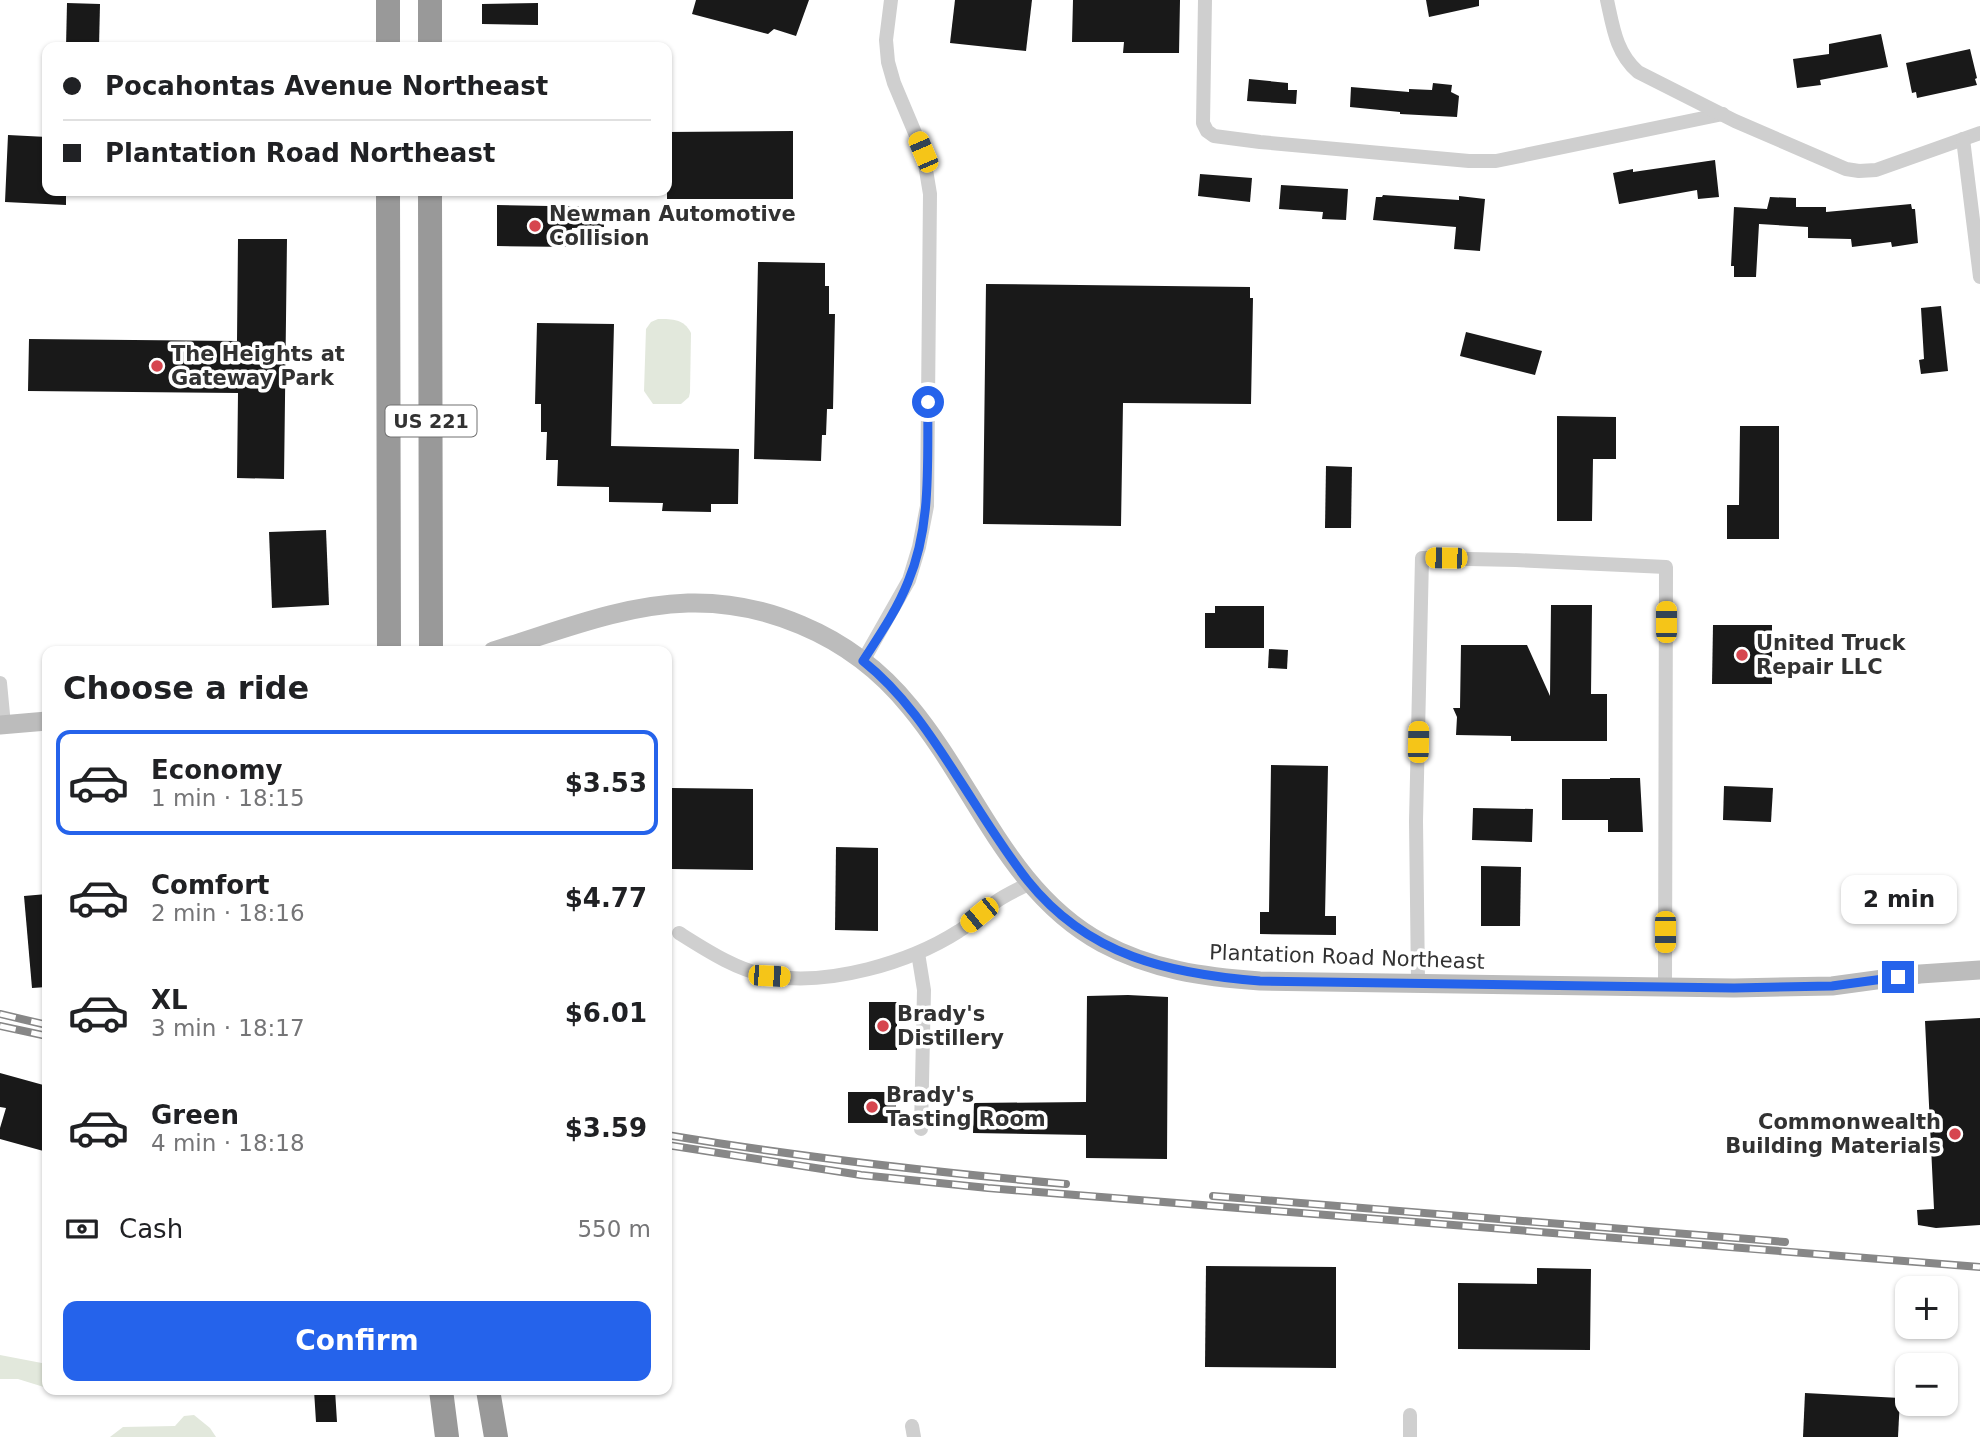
<!DOCTYPE html>
<meta charset="utf-8">
<style>
body{margin:0;font-family:"DejaVu Sans",sans-serif;background:#f6f6f6;color:#202124;height:100vh;display:flex;flex-direction:column;font-size:26px;white-space:nowrap}
*{box-sizing:border-box;margin:0}
p{font-size:23px;color:#757577}
.icon{flex:none;width:38px;height:38px;fill:none;stroke:currentColor;stroke-width:2;stroke-linecap:round;stroke-linejoin:round}
.map{position:relative;flex:1;overflow:hidden}
.side{position:absolute;left:42px;top:646px;width:630px;height:749px;display:flex;flex-direction:column;background:#fff;border-radius:14px;box-shadow:0 2px 5px #0004}
.side>*{flex:none}
.top-card{position:absolute;left:42px;top:42px;width:630px;height:154px;border-radius:14px;box-shadow:0 2px 5px #0004;display:grid;align-content:center;height:154px;padding:0 21px;background:#fff}
.tools{position:absolute;left:1895px;top:1276px;display:grid;gap:14px}
.tools a{display:grid;place-items:center;width:63px;height:63px;border-radius:14px;background:#fff;box-shadow:0 2px 5px #0004;font-size:35px}
.end{position:absolute;width:32px;height:32px;margin:-16px;border:9px solid #2563eb;background:#fff;box-shadow:0 0 0 4px #fff}
.from{border-radius:50%}
.bubble{position:absolute;height:49px;border-radius:14px;background:#fff;box-shadow:0 2px 5px #0004;font-size:23px;font-weight:700;line-height:49px;text-align:center}
.car{position:absolute;width:21px;height:42px;margin:-21px -10px;border-radius:9px;box-shadow:0 0 5px 2px #0007;background:linear-gradient(#f5c518 24%,#345 0 40%,#f5c518 0 76%,#345 0 86%,#f5c518 0)}
.top-card b{display:flex;align-items:center;gap:24px;height:66px;font-size:26px}
.top-card b+b{border-top:2px solid #e0e0e0}
.top-card i{width:18px;height:18px;background:#202124}
ul{padding:0;list-style:none}
li{display:flex;align-items:center;gap:21px;height:105px;margin:0 14px 10px;padding:0 7px;border:4px solid transparent;border-radius:14px}
li div{flex:1}
li b{display:block;font-size:26px}
li em{font-style:normal;font-weight:700}
li.on{border-color:#2563eb}
li>.icon{width:63px;height:63px;stroke-width:1.5}
h2{padding:0 21px;font-size:32px;line-height:84px}
.pay{display:flex;align-items:center;gap:18px;height:77px;padding:0 21px;font-size:26px}
.pay p{margin-inline-start:auto}
.button{display:flex;gap:14px;margin-top:auto;padding:14px 21px}
.button a{flex:1;height:80px;border-radius:14px;background:#2563eb;color:#fff;font-size:28px;font-weight:700;line-height:80px;text-align:center}
.map>svg:first-child{display:block}
.green{fill:#e2e8dc}
.building{fill:#191919}
.lines{fill:none;stroke-linecap:round;stroke-linejoin:round}
.street{stroke:#cfcfcf;stroke-width:14}
.secondary{stroke:#bcbcbc;stroke-width:19}
.highway{stroke:#999;stroke-width:24}
.rail-casing{stroke:#878787;stroke-width:8}
.rail{stroke:#fff;stroke-width:5;stroke-dasharray:16;stroke-linecap:butt}
.route{stroke:#2563eb;stroke-width:9}
.poi-dot{fill:#d6464f;stroke:#fff;stroke-width:2.5}
.labels{text-anchor:middle;stroke-width:7;stroke-linejoin:round;paint-order:stroke}
.shield{fill:#fff;stroke:#707070;stroke-width:2}
.shield-label{font-size:19px;font-weight:bold;fill:#323232}
.poi-label{font-size:21px;font-weight:bold;fill:#323232;stroke:#fff;text-anchor:start}
.street-label{font-size:21px;fill:#323232;stroke:#fff}
</style>
<div class="map">
<svg width="1980" height="1437" viewBox="0 0 1980 1437">
<rect width="100%" height="100%" fill="#fff"/>
<g class="green">
<path d="M658,319C673,319 684,319 691,333L690,392L689,397L681,404H653L644,391L646,329L651,322Z"/>
<path d="M0,1355L47,1364V1388L18,1379H0Z"/>
<path d="M194,1415L210,1428L216,1437H110L123,1427L175,1426L184,1416Z"/>
</g>
<g class="building">
<path d="M696,0H809L796,36L774,29L768,34L692,14Z"/>
<path d="M955,0H1032L1026,51L950,43Z"/>
<path d="M1073,0H1180L1179,53H1123L1124,42H1072Z"/>
<path d="M1426,0H1479V6L1429,17Z"/>
<path d="M67,3L100,4L99,47H66Z"/>
<path d="M538,3V25L482,24V4Z"/>
<path d="M1881,34L1888,67L1820,80L1821,85L1797,88L1793,59L1829,54V44Z"/>
<path d="M1970,49L1977,78L1975,79L1977,85L1917,98L1916,92L1912,93L1906,63Z"/>
<path d="M1249,79L1288,83V90H1297L1296,104L1247,101Z"/>
<path d="M1433,83L1452,85L1451,92L1459,96L1457,117L1400,114V112L1350,107L1351,87L1409,92V89L1432,90Z"/>
<path d="M793,131V199H667V132Z"/>
<path d="M8,135L47,137V191H66V205L5,202Z"/>
<path d="M1715,160L1719,197L1698,199L1697,190L1619,204L1613,173L1633,169V172Z"/>
<path d="M1200,174L1252,178L1250,202L1198,196Z"/>
<path d="M1281,185L1348,189L1346,220L1322,219L1323,212L1279,209Z"/>
<path d="M1383,195L1459,200V196L1485,199L1480,251L1454,249L1456,227L1373,220L1376,197H1382Z"/>
<path d="M1770,197L1796,198V207H1826V212L1911,204L1912,209H1915L1918,243L1892,247L1891,242L1852,247L1851,239L1808,238V227L1759,224L1756,277H1734V266H1731L1734,207L1767,209Z"/>
<path d="M497,205L603,207L604,227L572,228V247L497,246Z"/>
<path d="M238,239H287L284,479L237,478L238,393L28,391L29,339L237,341Z"/>
<path d="M758,262L825,263V286H829V314H835L833,409H827L826,435H822L821,461L754,459Z"/>
<path d="M986,284L1250,287V298H1253L1251,404L1123,403L1121,526L983,524Z"/>
<path d="M1941,306L1948,371L1921,374L1919,360L1924,359L1921,308Z"/>
<path d="M537,323L614,324L611,446L739,449L738,504H711V512L662,511L663,503L609,502V487L557,486L558,460H546L547,432H541V404H535Z"/>
<path d="M1466,332L1542,351L1535,375L1460,356Z"/>
<path d="M1557,416L1616,417V459H1593L1592,521H1557Z"/>
<path d="M1740,426H1779V539H1727V505H1739Z"/>
<path d="M1326,466L1352,467L1351,528H1325Z"/>
<path d="M326,530L329,605L272,608L269,532Z"/>
<path d="M1551,605H1592L1591,694H1607V741H1511V736L1456,735L1457,717L1453,708H1460L1461,645H1527L1550,696Z"/>
<path d="M1215,606H1264V648H1205V613H1215Z"/>
<path d="M1713,625H1772V684H1712Z"/>
<path d="M1269,649L1288,650L1287,669L1268,668Z"/>
<path d="M1271,765L1328,766L1325,916H1336V935L1260,934V912H1269Z"/>
<path d="M1610,778H1640L1643,832H1608V820H1562V779H1610Z"/>
<path d="M1724,786L1773,788L1771,822L1723,820Z"/>
<path d="M672,788L753,789V870L672,869Z"/>
<path d="M1473,808L1533,809L1532,842L1472,840Z"/>
<path d="M836,847L878,848V931L835,930Z"/>
<path d="M1481,866L1521,867L1520,926H1481Z"/>
<path d="M47,894V987L32,988L24,896Z"/>
<path d="M1128,995L1168,997L1167,1159L1086,1158V1135L973,1133L974,1103L1086,1102L1087,996Z"/>
<rect x="869" y="1002" width="28" height="48"/>
<path d="M1980,1018V1225L1936,1228L1918,1225L1917,1210L1934,1209L1925,1021Z"/>
<path d="M0,1073L47,1086V1152L0,1139V1128L6,1108L0,1107Z"/>
<rect x="848" y="1092" width="48" height="31"/>
<path d="M1206,1266L1336,1267V1368L1205,1367Z"/>
<path d="M1537,1268L1591,1269L1590,1350L1458,1349V1283L1537,1284Z"/>
<path d="M314,1390H335L337,1422H316Z"/>
<path d="M1805,1393L1900,1398L1898,1437H1803Z"/>
</g>
<g class="lines">
<g class="street">
<path d="M1205,0L1203,123L1207,131L1214,136L1260,142L1469,161H1496L1723,114"/>
<path d="M1607,0C1613,27 1616,53 1638,72L1735,121L1846,169L1859,171L1876,170L1980,133"/>
<path d="M1963,139L1980,277"/>
<path d="M863,661L909,580L919,547L927,506L930,194L923,152L894,83L888,62L886,40L891,0"/>
<path d="M0,683L4,725"/>
<path d="M679,933C706,950 738,971 770,976C829,986 909,963 959,931C973,923 984,910 997,901C1007,894 1019,889 1030,883"/>
<path d="M918,953L924,990L921,1129"/>
<path d="M1418,982L1416,821L1422,558L1516,560L1666,567L1665,987"/>
<path d="M1410,1415V1437"/>
<path d="M912,1426L914,1437"/>
</g>
<g class="secondary">
<path d="M493,651C556,632 621,605 688,603C726,602 766,610 801,625C844,643 881,671 910,707C975,785 1008,892 1102,943C1152,970 1204,977 1260,981L1734,988L1832,986L1920,974L1980,970"/>
<path d="M0,725L47,721"/>
</g>
<g class="highway">
<path d="M388,47V0"/>
<path d="M430,47V0"/>
<path d="M388,191L389,651"/>
<path d="M430,191L431,651"/>
<path d="M441,1390L447,1437"/>
<path d="M488,1390L496,1437"/>
</g>
<defs>
<g id="rail">
<path d="M0,1014L47,1025"/>
<path d="M0,1026L47,1036"/>
<path d="M667,1135C799,1157 932,1172 1066,1184"/>
<path d="M667,1145L861,1175L988,1188L1980,1267"/>
<path d="M1213,1196L1785,1242"/>
</g>
</defs>
<use href="#rail" class="rail-casing"/>
<use href="#rail" class="rail"/>
</g>
<g class="lines">
<path class="route" d="M928,402C927,462 932,525 908,582C897,610 879,636 863,661C903,693 930,734 957,776C980,811 1002,848 1028,881C1088,956 1170,974 1260,981L1734,988L1832,986L1898,977"/>
</g>
<g class="poi-dot">
<circle cx="535" cy="226" r="7"/>
<circle cx="157" cy="366" r="7"/>
<circle cx="1742" cy="655" r="7"/>
<circle cx="883" cy="1026" r="7"/>
<circle cx="872" cy="1107" r="7"/>
<circle cx="1955" cy="1134" r="7"/>
</g>
<g class="labels">
<rect class="shield" x="385.5" y="405.5" width="91" height="31" rx="5"/>
<g class="shield-label">
<text x="431" y="428">US 221</text>
</g>
<g class="poi-label">
<text x="549" y="221">Newman Automotive<tspan x="549" dy="24">Collision</tspan></text>
<text x="171" y="361">The Heights at<tspan x="171" dy="24">Gateway Park</tspan></text>
<text x="1756" y="650">United Truck<tspan x="1756" dy="24">Repair LLC</tspan></text>
<text x="897" y="1021">Brady's<tspan x="897" dy="24">Distillery</tspan></text>
<text x="886" y="1102">Brady's<tspan x="886" dy="24">Tasting Room</tspan></text>
<text x="1941" y="1129" text-anchor="end">Commonwealth<tspan x="1941" dy="24">Building Materials</tspan></text>
</g>
<g class="street-label">
<text transform="translate(1347 957) rotate(2)" y="7">Plantation Road Northeast</text>
</g>
</g>
</svg>
<div class="tools">
<a>+</a>
<a>−</a>
</div>
<i class="end from" style="left:928px;top:402px"></i>
<i class="end" style="left:1898px;top:977px"></i>
<div class="bubble" style="left:1841px;top:875px;width:116px">2 min</div>
<i class="car" style="left:923px;top:152px;rotate:337deg"></i>
<i class="car" style="left:1446px;top:558px;rotate:271deg"></i>
<i class="car" style="left:1666px;top:622px;rotate:0deg"></i>
<i class="car" style="left:1418px;top:742px;rotate:1deg"></i>
<i class="car" style="left:979px;top:915px;rotate:231deg"></i>
<i class="car" style="left:1665px;top:932px;rotate:180deg"></i>
<i class="car" style="left:769px;top:976px;rotate:93deg"></i>
<div class="top-card">
<b><i class="from"></i>Pocahontas Avenue Northeast</b>
<b><i></i>Plantation Road Northeast</b>
</div>
<section class="side">
<h2>Choose a ride</h2>
<ul>
<li class="on"><svg class="icon" aria-label="car" viewBox="0 0 24 24"><path d="M5 17H2v-5l4-1 3-4h7l3 4 3 1v5h-3M9 17h6M6 11h13"/><circle cx="7" cy="17" r="2"/><circle cx="17" cy="17" r="2"/></svg><div><b>Economy</b><p>1 min · 18:15</p></div><em>$3.53</em></li>
<li><svg class="icon" aria-label="car" viewBox="0 0 24 24"><path d="M5 17H2v-5l4-1 3-4h7l3 4 3 1v5h-3M9 17h6M6 11h13"/><circle cx="7" cy="17" r="2"/><circle cx="17" cy="17" r="2"/></svg><div><b>Comfort</b><p>2 min · 18:16</p></div><em>$4.77</em></li>
<li><svg class="icon" aria-label="car" viewBox="0 0 24 24"><path d="M5 17H2v-5l4-1 3-4h7l3 4 3 1v5h-3M9 17h6M6 11h13"/><circle cx="7" cy="17" r="2"/><circle cx="17" cy="17" r="2"/></svg><div><b>XL</b><p>3 min · 18:17</p></div><em>$6.01</em></li>
<li><svg class="icon" aria-label="car" viewBox="0 0 24 24"><path d="M5 17H2v-5l4-1 3-4h7l3 4 3 1v5h-3M9 17h6M6 11h13"/><circle cx="7" cy="17" r="2"/><circle cx="17" cy="17" r="2"/></svg><div><b>Green</b><p>4 min · 18:18</p></div><em>$3.59</em></li>
</ul>
<div class="pay"><svg class="icon" aria-label="cash" viewBox="0 0 24 24"><path d="M3 7h18v10H3z"/><circle cx="12" cy="12" r="2"/></svg>Cash<p>550 m</p></div>
<div class="button"><a>Confirm</a></div>
</section>
</div>
